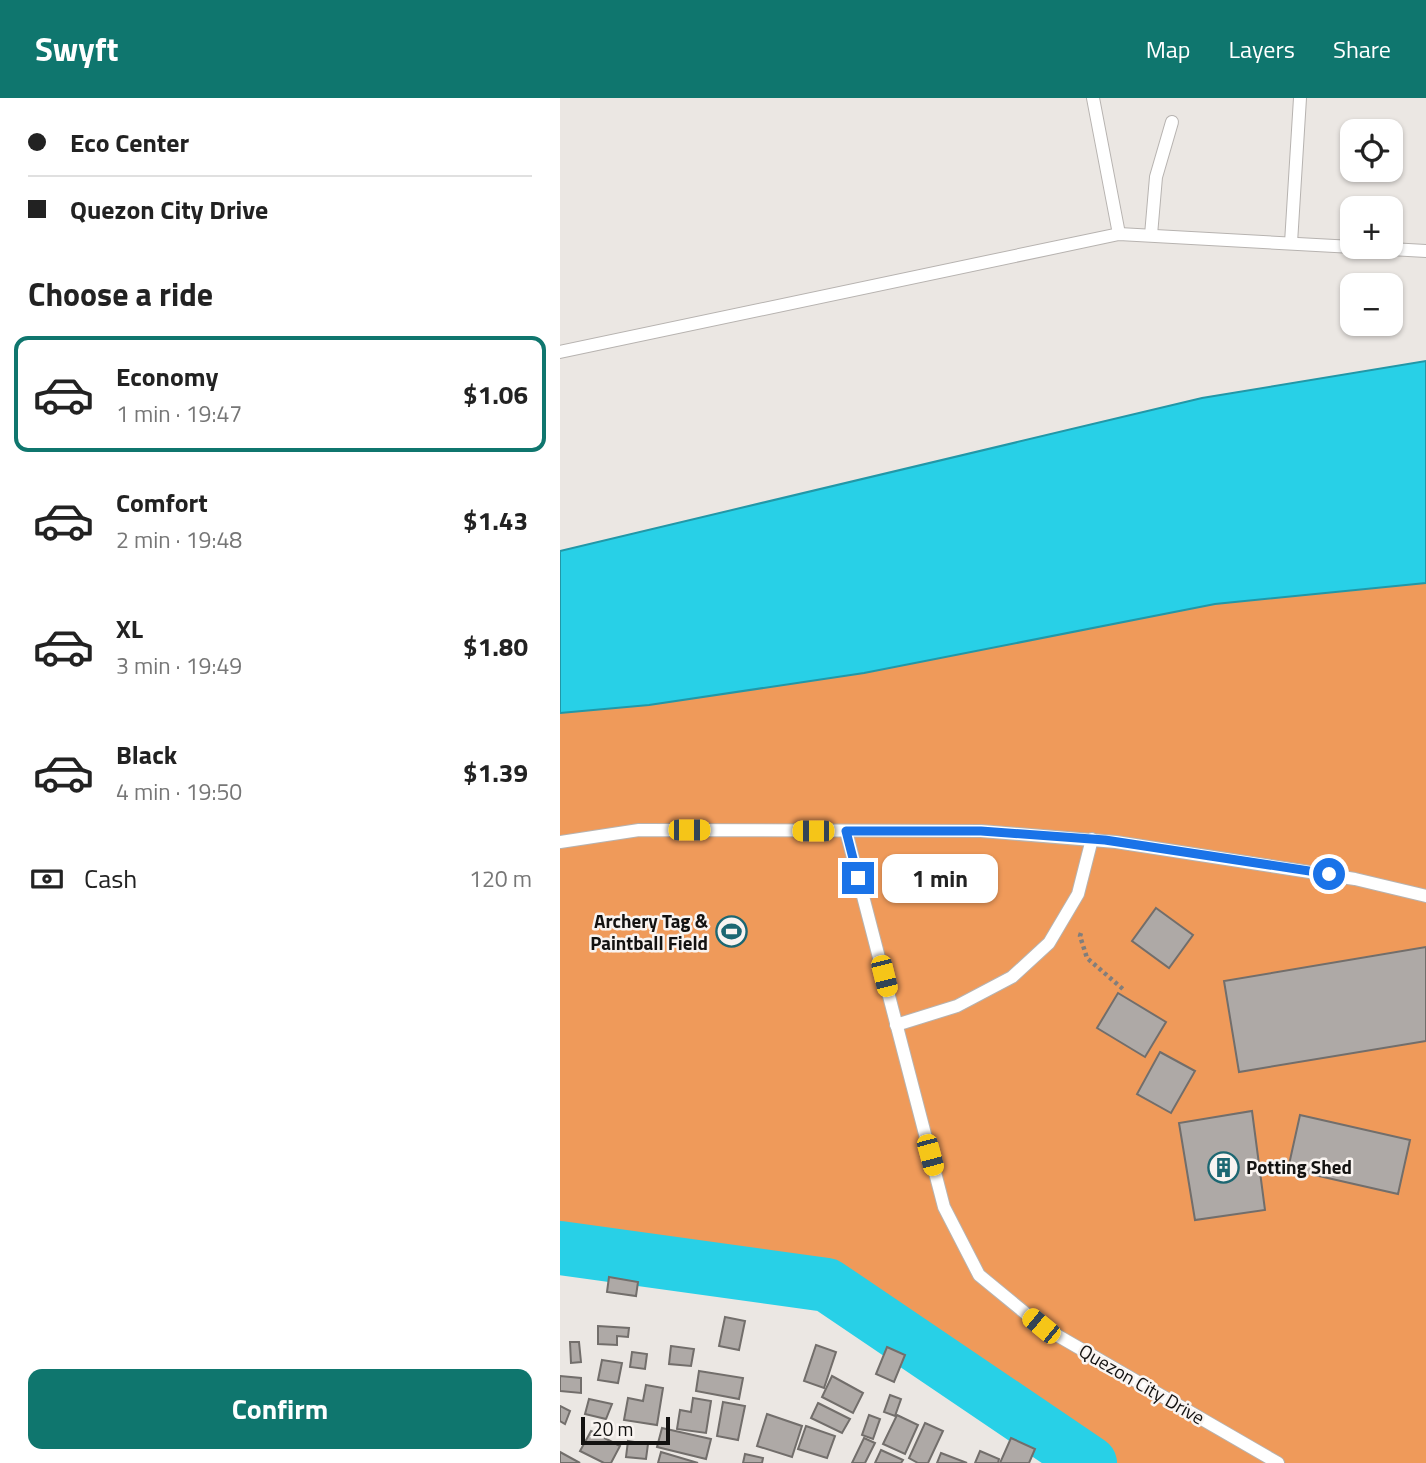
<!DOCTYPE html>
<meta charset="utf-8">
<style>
body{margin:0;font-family:"Titillium Web",sans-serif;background:#f2f2f2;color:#222;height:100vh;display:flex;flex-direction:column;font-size:26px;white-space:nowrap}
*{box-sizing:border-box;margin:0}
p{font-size:23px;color:#767676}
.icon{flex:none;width:38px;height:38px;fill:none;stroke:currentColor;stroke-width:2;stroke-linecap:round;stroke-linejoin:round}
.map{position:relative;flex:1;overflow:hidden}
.side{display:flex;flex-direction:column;background:#fff;width:560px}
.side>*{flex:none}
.banner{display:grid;align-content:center;height:154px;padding:0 28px;background:#fff}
.controls{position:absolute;left:780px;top:21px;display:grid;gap:14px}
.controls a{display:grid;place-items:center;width:63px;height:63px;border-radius:14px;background:#fff;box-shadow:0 2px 5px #0004;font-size:35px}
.scale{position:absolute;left:21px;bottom:18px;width:89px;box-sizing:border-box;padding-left:7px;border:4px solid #131211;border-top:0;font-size:19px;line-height:24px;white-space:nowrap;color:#131211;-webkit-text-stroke:5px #f9f4f1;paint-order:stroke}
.end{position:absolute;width:32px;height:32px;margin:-16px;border:9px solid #1a73e8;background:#fff;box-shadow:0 0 0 4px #fff}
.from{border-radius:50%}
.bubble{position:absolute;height:49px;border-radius:14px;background:#fff;box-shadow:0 2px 5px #0004;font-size:23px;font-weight:700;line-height:49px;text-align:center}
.car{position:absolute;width:21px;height:42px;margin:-21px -10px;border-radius:9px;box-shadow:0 0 5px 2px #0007;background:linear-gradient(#f5c518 24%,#345 0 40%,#f5c518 0 76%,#345 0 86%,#f5c518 0)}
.banner b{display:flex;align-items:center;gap:24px;height:66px;font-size:26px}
.banner b+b{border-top:2px solid #e0e0e0}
.banner i{width:18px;height:18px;background:#222}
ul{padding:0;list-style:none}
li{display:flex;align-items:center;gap:21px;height:116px;margin:0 14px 10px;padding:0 14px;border:4px solid transparent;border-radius:14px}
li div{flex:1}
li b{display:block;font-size:26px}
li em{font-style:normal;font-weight:700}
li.selected{border-color:#0f766e}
li>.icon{width:63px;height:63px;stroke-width:1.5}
h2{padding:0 28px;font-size:32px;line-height:84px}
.pay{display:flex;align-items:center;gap:18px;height:77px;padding:0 28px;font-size:26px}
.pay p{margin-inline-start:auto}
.action{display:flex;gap:14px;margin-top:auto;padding:14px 28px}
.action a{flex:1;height:80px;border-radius:14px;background:#0f766e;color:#fff;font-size:28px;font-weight:700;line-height:80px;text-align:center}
header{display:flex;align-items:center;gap:42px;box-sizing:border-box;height:98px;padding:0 35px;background:#0f766e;color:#fff}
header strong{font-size:33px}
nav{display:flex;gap:38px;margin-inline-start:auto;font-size:24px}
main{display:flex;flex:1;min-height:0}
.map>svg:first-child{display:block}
.forest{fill:#ef9a5a}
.water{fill:#28d0e7;stroke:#2297a7;stroke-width:2}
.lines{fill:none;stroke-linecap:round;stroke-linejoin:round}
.river{stroke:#28d0e7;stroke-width:54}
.building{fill:#aea9a6;stroke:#726e6b;stroke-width:2}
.lane-casing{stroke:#b7b3b0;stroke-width:14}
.path{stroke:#817e7c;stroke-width:4.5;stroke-dasharray:3.5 3.5;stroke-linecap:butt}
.lane{stroke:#fff;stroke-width:12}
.route{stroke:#1a73e8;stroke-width:9}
.labels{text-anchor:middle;stroke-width:5;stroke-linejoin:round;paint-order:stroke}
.poi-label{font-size:19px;font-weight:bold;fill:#131211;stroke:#f9f4f1;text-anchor:end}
.street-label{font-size:19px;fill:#131211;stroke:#f9f4f1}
</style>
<header>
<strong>Swyft</strong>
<nav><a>Map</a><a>Layers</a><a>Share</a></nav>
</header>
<main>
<section class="side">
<div class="banner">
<b><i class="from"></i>Eco Center</b>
<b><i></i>Quezon City Drive</b>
</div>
<h2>Choose a ride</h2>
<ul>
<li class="selected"><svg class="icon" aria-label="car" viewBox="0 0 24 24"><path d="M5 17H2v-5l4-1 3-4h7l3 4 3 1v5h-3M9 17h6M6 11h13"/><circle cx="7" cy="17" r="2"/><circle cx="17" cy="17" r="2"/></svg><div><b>Economy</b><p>1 min · 19:47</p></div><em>$1.06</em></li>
<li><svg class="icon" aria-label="car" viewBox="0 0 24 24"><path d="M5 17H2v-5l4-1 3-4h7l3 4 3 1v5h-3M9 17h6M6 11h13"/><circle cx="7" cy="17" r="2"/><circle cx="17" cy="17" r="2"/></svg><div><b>Comfort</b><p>2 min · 19:48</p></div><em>$1.43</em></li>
<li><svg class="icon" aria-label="car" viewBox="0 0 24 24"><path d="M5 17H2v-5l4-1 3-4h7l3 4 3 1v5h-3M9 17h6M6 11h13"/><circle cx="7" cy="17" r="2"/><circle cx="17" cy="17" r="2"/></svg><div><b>XL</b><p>3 min · 19:49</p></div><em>$1.80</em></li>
<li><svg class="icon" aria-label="car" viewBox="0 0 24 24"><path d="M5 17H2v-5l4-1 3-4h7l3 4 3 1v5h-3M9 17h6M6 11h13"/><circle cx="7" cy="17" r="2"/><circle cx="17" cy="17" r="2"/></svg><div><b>Black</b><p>4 min · 19:50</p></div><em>$1.39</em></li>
</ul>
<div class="pay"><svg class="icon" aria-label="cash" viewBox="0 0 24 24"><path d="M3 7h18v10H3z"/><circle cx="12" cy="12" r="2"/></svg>Cash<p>120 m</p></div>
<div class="action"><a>Confirm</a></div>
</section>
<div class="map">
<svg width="866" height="1365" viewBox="0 0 866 1365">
<rect width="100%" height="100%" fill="#ebe7e3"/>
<path class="forest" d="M866,485V1365H530L267,1187L136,1193L14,1170L0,1176V615L89,607L304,575L655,506Z"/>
<path class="water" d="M866,263V485L655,506L304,575L89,607L0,615V453L642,300Z"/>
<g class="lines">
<path class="river" d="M0,1150L267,1187L530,1365"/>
</g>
<g class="building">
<path d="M596,810L633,837L609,870L572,843Z"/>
<path d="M866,849V943L679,974L664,883Z"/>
<path d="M558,895L606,924L585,959L537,930Z"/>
<path d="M600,954L635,973L611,1015L577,996Z"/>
<path d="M692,1013L705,1112L635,1122L619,1025Z"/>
<path d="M740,1017L850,1042L838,1096L728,1071Z"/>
<path d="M49,1179L78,1184L76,1198L47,1194Z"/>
<path d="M165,1219L185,1223L179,1252L159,1248Z"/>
<path d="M38,1228L69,1230L68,1239L57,1238V1247L38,1246Z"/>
<path d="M10,1244H19L21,1264L11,1265Z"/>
<path d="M256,1247L276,1254L264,1290L244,1283Z"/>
<path d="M111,1248L134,1251L131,1268L109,1266Z"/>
<path d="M327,1249L345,1257L334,1284L316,1276Z"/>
<path d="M72,1254L87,1256L85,1271L70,1269Z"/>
<path d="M42,1262L62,1265L58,1285L38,1282Z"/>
<path d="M139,1273L183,1280L179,1301L136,1293Z"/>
<path d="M0,1278L21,1280V1295L0,1293Z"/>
<path d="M272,1278L303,1295L293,1315L262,1299Z"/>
<path d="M86,1287L103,1290L97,1327L64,1322L68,1300L83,1303Z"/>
<path d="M330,1297L341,1301L335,1318L324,1314Z"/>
<path d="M133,1300L151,1303L146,1335L117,1331L120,1312L131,1314Z"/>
<path d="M29,1301L52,1306L46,1321L25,1316Z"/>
<path d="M163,1304L185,1308L178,1342L157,1338Z"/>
<path d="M258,1305L290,1321L282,1335L251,1320Z"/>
<path d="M0,1308L10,1313L5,1326L0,1323Z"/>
<path d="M207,1316L242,1328L232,1359L197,1348Z"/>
<path d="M309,1317L320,1321L313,1341L302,1337Z"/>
<path d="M337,1317L358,1327L345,1356L323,1346Z"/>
<path d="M365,1325L383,1333L368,1365H358L349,1360Z"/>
<path d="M246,1328L275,1338L267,1360L238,1351Z"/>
<path d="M102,1330L151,1341L146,1361L97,1349Z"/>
<path d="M31,1333L60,1348L51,1365H44L20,1353Z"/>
<path d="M304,1340L315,1345L305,1365H292Z"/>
<path d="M451,1340L475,1351L469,1365H440Z"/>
<path d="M68,1343L88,1346L86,1361L66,1359Z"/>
<path d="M321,1352L343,1362L341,1365H315Z"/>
<path d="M420,1353L439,1361L438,1365H415Z"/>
<path d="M0,1354L20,1365H0Z"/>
<path d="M101,1354L138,1365H98Z"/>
<path d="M381,1355L407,1365H377Z"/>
<path d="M185,1356L203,1360L202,1365H183Z"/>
</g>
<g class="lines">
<defs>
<g id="lane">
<path d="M533,0L559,136"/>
<path d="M591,137L596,79L612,24"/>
<path d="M731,145L740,0"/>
<path d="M795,149L866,153"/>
<path d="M0,254L559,136L793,149"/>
<path d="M286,733L384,1109L419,1177L481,1228L718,1365"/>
<path d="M0,744L79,732L421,733L556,744L795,781L866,798"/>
<path d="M336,927L397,908L452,879L489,845L518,796L532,741"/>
</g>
</defs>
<use href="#lane" class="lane-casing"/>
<path class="path" d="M521,835L520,838L527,860L564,892"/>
<use href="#lane" class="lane"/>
</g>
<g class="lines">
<path class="route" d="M298,780L286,733H421L545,742L769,776"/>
</g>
<defs>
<symbol id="stadium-ring" viewBox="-11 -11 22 22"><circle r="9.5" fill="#f9f4f1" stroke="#1c6772" stroke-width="1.5"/><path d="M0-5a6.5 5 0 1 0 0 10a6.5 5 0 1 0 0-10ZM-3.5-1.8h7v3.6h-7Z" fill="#1c6772"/></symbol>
<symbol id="building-ring" viewBox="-11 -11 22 22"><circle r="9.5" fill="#f9f4f1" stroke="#1c6772" stroke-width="1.5"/><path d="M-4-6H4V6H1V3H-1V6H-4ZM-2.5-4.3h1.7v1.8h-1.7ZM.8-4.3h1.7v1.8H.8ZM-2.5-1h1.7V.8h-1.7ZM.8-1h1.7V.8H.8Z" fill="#1c6772"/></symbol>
</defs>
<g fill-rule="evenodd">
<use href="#stadium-ring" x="154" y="816" width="35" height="35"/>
<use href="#building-ring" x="646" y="1052" width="35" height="35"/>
</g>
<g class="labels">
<g class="poi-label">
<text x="148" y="830">Archery Tag &amp;<tspan x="148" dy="22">Paintball Field</tspan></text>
<text x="686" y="1076" text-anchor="start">Potting Shed</text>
</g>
<g class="street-label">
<text transform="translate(582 1286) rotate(30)" y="7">Quezon City Drive</text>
</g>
</g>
</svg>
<div class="controls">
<a><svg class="icon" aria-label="locate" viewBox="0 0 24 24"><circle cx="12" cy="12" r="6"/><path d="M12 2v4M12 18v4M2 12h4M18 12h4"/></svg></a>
<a>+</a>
<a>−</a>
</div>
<div class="scale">20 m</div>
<i class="end from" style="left:769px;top:776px"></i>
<i class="end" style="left:298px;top:780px"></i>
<div class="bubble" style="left:322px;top:756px;width:116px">1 min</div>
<i class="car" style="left:129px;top:732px;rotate:90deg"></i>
<i class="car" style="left:253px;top:733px;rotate:270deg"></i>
<i class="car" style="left:324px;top:878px;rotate:166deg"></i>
<i class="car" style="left:370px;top:1057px;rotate:165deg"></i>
<i class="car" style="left:481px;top:1228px;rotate:309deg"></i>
</div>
</main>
